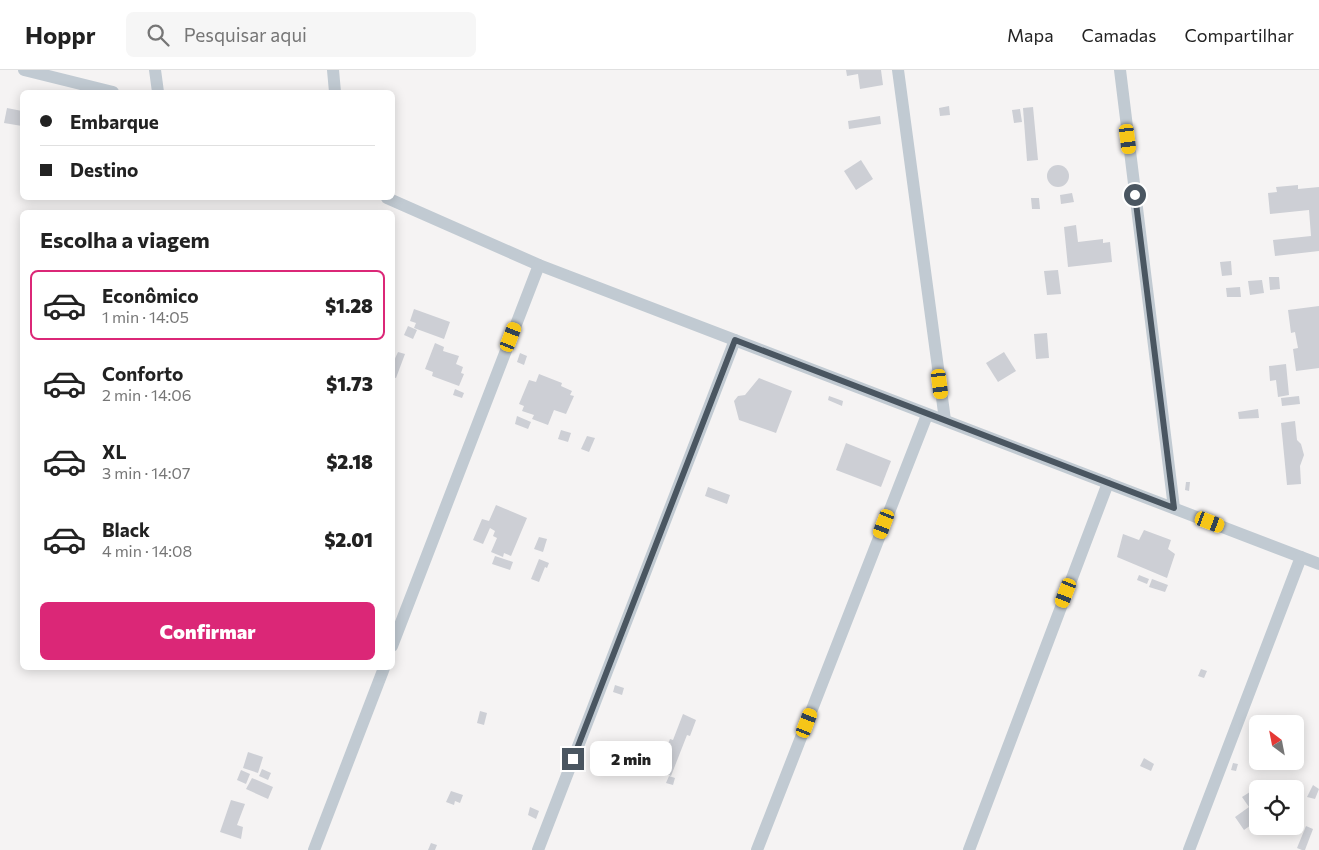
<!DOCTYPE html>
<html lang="pt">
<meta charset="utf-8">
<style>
body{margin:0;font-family:Commissioner,sans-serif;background:#f6f6f6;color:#222;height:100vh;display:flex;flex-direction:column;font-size:19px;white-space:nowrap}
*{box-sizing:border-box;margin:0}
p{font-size:16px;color:#767676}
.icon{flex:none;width:28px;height:28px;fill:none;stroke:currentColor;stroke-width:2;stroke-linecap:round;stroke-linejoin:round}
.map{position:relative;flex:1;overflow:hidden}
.side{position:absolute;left:20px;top:140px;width:375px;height:460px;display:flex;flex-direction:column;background:#fff;border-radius:8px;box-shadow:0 2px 12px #0003}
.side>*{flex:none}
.banner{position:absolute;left:20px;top:20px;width:375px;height:110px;border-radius:8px;box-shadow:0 2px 12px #0003;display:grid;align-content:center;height:110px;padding:0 20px;background:#fff}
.needle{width:32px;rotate:328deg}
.tools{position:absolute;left:1249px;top:645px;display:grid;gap:10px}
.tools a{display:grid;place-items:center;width:55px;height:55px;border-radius:8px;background:#fff;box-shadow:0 2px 12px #0003;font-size:25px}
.end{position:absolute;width:22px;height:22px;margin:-11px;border:6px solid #4a5661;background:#fff;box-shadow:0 0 0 2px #fff}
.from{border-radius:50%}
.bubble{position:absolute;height:35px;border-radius:8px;background:#fff;box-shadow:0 2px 12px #0003;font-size:16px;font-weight:800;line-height:35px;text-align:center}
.car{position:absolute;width:15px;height:30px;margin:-15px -8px;border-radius:6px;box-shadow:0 0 4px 1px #0007;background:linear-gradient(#f5c518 24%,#345 0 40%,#f5c518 0 76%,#345 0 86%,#f5c518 0)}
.banner b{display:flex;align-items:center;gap:18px;height:48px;font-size:19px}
.banner b+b{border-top:1px solid #e0e0e0}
.banner i{width:12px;height:12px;background:#222}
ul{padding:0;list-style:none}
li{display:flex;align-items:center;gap:15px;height:70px;margin:0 10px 8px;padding:0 10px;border:2px solid transparent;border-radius:8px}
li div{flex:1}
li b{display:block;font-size:19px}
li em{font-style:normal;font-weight:800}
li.current{border-color:#db2777}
li>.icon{width:45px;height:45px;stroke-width:1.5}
h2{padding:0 20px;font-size:22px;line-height:60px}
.action{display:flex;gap:10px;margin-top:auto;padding:10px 20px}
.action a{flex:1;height:58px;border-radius:8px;background:#db2777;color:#fff;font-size:20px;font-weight:800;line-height:58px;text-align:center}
header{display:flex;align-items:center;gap:30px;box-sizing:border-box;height:70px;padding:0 25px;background:#fff;border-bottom:1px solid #e0e0e0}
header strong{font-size:24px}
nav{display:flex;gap:28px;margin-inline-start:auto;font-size:18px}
.search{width:350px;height:45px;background:#f6f6f6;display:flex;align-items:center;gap:12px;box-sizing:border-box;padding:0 18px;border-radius:8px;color:#767676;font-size:19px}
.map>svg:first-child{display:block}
.building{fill:#cdcfd5}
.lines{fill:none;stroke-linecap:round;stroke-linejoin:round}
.minor{stroke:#c1cad2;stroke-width:12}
.route{stroke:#4a5661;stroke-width:6}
</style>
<header>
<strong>Hoppr</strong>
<div class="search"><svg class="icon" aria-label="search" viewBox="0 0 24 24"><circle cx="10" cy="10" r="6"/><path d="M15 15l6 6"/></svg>Pesquisar aqui</div>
<nav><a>Mapa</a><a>Camadas</a><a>Compartilhar</a></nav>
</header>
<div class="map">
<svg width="1319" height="780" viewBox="0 0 1319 780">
<rect width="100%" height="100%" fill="#f5f3f3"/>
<g class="building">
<path d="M846,0H881L883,15L860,19L858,4L847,6Z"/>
<path d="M949,36L950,45L940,46L939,38Z"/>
<path d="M1033,37L1038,90L1027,91L1023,38Z"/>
<path d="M7,38L22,41V56L4,53Z"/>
<path d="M1020,39L1022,52L1014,53L1012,40Z"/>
<path d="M880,46L881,54L849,59L848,51Z"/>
<path d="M861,90L873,109L856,120L844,101Z"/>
<circle cx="1058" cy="106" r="11"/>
<path d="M1298,115V119L1319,117V181L1275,186L1273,170L1311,166L1309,140L1270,144L1268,123L1277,122L1276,117Z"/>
<path d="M1072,123L1074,132L1061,134L1060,125Z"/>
<path d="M1031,128H1039L1040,139H1032Z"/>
<path d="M1076,155L1078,172L1103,169V173L1110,172L1112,192L1068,197L1064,157Z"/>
<path d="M1231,191L1232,205L1222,206L1220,192Z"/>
<path d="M1058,200L1061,224L1047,225L1044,201Z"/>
<path d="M1269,207H1279L1280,219L1270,220Z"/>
<path d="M1262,210L1264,223L1250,225L1248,211Z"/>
<path d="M1240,217L1241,227H1227L1226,218Z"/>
<path d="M1319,236V298L1296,301L1293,279L1298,278L1295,262L1291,263L1288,240Z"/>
<path d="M414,239L450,252L444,269L414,258L416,253L410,251Z"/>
<path d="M408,256L417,260L413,269L404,265Z"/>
<path d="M1047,263L1049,288L1036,289L1034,264Z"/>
<path d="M435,273L444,277L443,281L459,286L456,294L463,297L461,303L464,304L459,316L432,306L433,302L425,299Z"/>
<path d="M398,282L405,284L396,308L392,307V295Z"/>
<path d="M1004,282L1016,301L998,312L986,293Z"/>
<path d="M520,283L527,286L524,295L517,292Z"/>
<path d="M1286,294L1289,325L1278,327L1276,310L1270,311L1269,296Z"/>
<path d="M539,304L562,313L561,316L572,321L570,325L574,326L566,344L554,340L548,355L532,349L534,345L522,341L524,336L519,334L529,310L536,312Z"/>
<path d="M759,308L792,321L776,363L739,350L734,331L738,326L745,325Z"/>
<path d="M455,319L464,323L462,328L453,325Z"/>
<path d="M829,326L843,331L842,336L828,330Z"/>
<path d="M1299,326L1300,334L1282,336L1281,328Z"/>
<path d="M1258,339L1259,348L1239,349L1238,342Z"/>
<path d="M517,346L531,352L528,359L515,354Z"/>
<path d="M1295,351L1297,370L1301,374L1304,385L1300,396L1301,414L1287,415L1281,353Z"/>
<path d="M561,360L571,363L568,372L558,369Z"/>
<path d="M587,366L595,368L589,382L581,379Z"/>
<path d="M846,373L891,391L881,417L836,400Z"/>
<path d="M1186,412H1190L1189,421L1185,420Z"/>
<path d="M708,417L730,425L727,434L705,426Z"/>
<path d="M496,435L527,448L511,486L504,483L503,487L491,482L497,468L493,466L495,461L490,458L483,474L473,470L482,449L489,451Z"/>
<path d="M1144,460L1171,470L1168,479L1175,484L1167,508L1117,487L1123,464L1139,470Z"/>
<path d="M539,467L547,469L543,482L534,479Z"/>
<path d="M495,486L513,492L510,500L492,494Z"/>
<path d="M539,489L549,493L547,498L545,497L539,512L531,509Z"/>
<path d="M1139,505L1149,509L1147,514L1137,510Z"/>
<path d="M1152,509L1168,515L1165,522L1149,517Z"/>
<path d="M1201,599L1207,601L1204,608L1198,606Z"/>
<path d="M615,615L624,618L622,625L613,622Z"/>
<path d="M480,641L487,643L484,655L477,653Z"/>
<path d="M683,644L696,650L690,666L687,665L671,706L660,701L668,680L666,679L670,669L673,670Z"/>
<path d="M1257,674H1258V691L1252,689Z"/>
<path d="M248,682L263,687L258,703L243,698Z"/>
<path d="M610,686L631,694L629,698L608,691Z"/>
<path d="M1144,688L1154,694L1151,701L1140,696Z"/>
<path d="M1260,691H1288L1286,699Z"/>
<path d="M1233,693L1238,694L1236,701L1231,700Z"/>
<path d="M262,699L271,703L268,710L259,706Z"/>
<path d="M241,700L250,704L246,714L237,710Z"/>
<path d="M669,706L675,708L673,715L666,713Z"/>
<path d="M252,708L273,717L268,729L246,719Z"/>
<path d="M1313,715L1319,719L1315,729L1307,727Z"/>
<path d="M1253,720L1258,727V750L1244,760L1235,747L1249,737L1242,727Z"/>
<path d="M451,721L463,725L460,733L455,731L454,735L446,732Z"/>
<path d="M231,730L245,734L237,755L243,757L241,769L220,762Z"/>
<path d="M530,737L539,741L536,749L528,745Z"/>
<path d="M1306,756L1313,759L1305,780H1302L1297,778Z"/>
<path d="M431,773L437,775L435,780H428Z"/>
</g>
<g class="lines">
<g class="minor">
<path d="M24,0L113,22"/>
<path d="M155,0L158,22"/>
<path d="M333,0L335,22"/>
<path d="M898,0L945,350"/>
<path d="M1120,0L1174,438"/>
<path d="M387,128L539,195L1319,494"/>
<path d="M392,576L539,195"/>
<path d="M314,780L384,598"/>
<path d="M538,780L735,270"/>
<path d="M757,780L927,345"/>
<path d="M969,780L1108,413"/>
<path d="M1189,780L1301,487"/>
</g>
</g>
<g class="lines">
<path class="route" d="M573,689L735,270L1174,438L1135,125"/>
</g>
</svg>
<div class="tools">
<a><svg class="needle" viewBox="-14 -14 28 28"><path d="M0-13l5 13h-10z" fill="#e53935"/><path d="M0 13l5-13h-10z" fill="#767676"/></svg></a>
<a><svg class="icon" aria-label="locate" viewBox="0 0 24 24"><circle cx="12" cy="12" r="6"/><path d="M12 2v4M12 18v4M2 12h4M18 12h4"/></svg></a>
</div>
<i class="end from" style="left:1135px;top:125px"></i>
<i class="end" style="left:573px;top:689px"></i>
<div class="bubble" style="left:590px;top:671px;width:82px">2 min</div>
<i class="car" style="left:1128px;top:69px;rotate:173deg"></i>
<i class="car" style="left:511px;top:267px;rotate:21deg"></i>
<i class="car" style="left:940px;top:314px;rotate:173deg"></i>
<i class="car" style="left:1210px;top:452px;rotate:111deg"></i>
<i class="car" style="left:884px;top:454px;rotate:201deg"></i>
<i class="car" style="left:1066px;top:523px;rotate:201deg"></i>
<i class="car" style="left:807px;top:653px;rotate:21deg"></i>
<div class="banner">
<b><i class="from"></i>Embarque</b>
<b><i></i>Destino</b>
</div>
<section class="side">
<h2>Escolha a viagem</h2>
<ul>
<li class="current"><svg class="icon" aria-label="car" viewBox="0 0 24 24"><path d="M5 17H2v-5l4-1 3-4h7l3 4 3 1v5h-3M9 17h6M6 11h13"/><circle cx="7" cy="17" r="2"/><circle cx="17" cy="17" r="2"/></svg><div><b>Econômico</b><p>1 min · 14:05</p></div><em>$1.28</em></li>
<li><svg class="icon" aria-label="car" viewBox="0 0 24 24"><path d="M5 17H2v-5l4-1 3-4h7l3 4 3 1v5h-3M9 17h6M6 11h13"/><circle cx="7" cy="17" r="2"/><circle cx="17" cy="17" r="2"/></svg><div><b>Conforto</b><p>2 min · 14:06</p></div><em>$1.73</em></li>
<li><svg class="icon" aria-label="car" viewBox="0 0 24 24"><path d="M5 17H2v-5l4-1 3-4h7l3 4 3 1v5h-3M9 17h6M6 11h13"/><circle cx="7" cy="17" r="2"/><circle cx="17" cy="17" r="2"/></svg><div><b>XL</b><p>3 min · 14:07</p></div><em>$2.18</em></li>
<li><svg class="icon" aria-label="car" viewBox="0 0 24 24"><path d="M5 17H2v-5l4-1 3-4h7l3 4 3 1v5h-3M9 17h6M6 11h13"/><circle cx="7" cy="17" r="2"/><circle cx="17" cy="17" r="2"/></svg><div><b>Black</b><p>4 min · 14:08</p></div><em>$2.01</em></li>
</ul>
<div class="action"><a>Confirmar</a></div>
</section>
</div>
